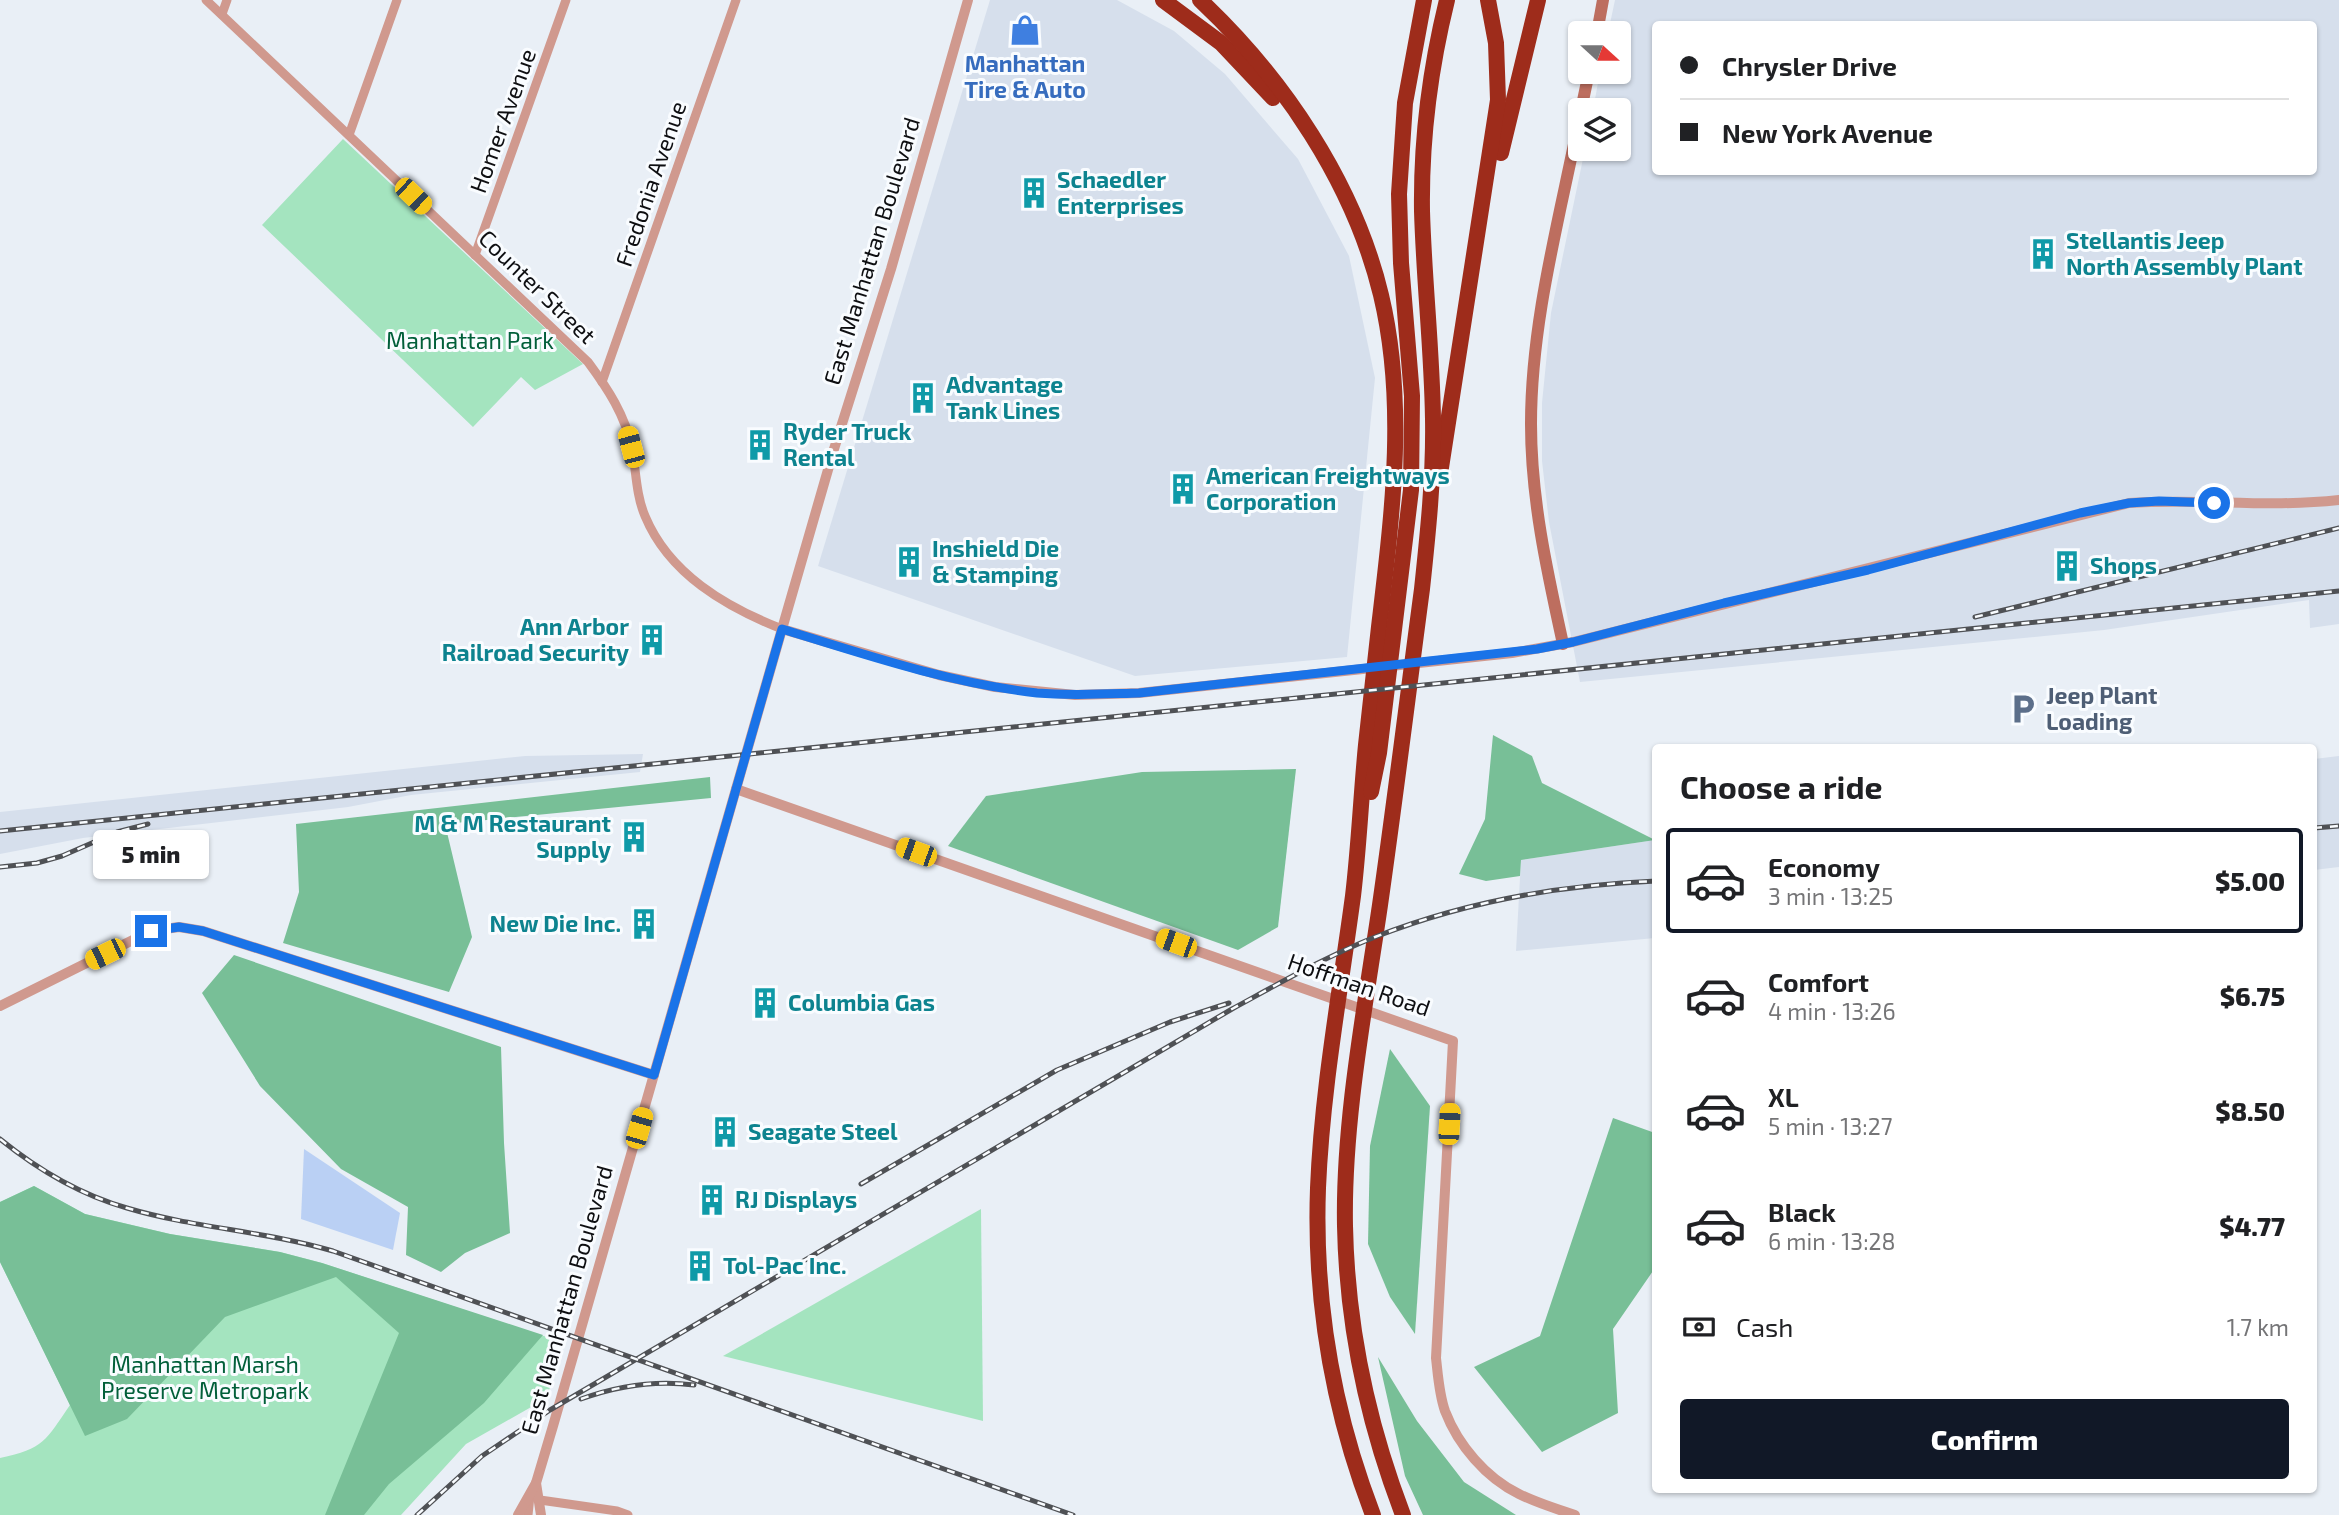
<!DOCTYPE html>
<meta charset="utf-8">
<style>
body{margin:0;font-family:"Exo 2",sans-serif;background:#f6f6f6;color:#202124;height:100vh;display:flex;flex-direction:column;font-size:26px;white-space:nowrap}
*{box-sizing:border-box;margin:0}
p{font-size:23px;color:#757577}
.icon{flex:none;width:38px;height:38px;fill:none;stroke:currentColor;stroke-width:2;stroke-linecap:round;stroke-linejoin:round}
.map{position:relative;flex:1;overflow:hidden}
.details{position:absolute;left:1652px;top:744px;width:665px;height:749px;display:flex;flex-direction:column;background:#fff;border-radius:7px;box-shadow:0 2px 5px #0004}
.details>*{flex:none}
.guide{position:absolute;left:1652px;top:21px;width:665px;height:154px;border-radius:7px;box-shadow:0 2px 5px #0004;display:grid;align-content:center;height:154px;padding:0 28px;background:#fff}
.needle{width:46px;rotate:111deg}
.tools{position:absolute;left:1568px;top:21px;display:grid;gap:14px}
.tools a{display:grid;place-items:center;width:63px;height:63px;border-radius:7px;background:#fff;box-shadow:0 2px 5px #0004;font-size:35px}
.end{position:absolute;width:32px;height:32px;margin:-16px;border:9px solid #1a73e8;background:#fff;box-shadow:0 0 0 4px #fff}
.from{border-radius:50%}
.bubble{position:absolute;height:49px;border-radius:7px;background:#fff;box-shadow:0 2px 5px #0004;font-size:23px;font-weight:800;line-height:49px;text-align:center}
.car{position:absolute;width:21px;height:42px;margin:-21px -10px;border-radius:9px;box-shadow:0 0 5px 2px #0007;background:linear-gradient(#f5c518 24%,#345 0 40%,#f5c518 0 76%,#345 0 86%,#f5c518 0)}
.guide b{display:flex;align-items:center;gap:24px;height:66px;font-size:26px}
.guide b+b{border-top:2px solid #e0e0e0}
.guide i{width:18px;height:18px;background:#202124}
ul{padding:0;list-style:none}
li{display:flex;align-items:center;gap:21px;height:105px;margin:0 14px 10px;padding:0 14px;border:4px solid transparent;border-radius:7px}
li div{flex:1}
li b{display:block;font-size:26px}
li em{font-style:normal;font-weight:800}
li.current{border-color:#111827}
li>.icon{width:63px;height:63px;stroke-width:1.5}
h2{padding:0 28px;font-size:32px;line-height:84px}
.pay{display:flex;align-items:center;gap:18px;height:77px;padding:0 28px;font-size:26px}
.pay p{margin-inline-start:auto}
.action{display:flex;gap:14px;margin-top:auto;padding:14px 28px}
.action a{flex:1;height:80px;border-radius:7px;background:#111827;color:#fff;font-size:28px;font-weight:800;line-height:80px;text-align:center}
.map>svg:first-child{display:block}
.built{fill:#d6dfec;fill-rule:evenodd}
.green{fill:#a4e4bf}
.forest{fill:#78bf97}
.water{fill:#bad0f4}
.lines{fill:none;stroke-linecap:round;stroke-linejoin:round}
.minor{stroke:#d0998e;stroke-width:9}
.tertiary{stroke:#d0998e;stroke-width:10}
.secondary{stroke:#bd6e5f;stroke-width:12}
.motorway{stroke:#9e2c1b;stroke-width:16}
.rail-casing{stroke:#4f5155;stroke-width:5}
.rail{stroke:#f9fcff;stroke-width:2.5;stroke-dasharray:8;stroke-linecap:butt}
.route{stroke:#1a73e8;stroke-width:9}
.labels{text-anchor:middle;stroke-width:6;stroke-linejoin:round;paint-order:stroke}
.shop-label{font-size:23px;font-weight:bold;fill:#366cbe;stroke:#f9fcff}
.street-label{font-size:23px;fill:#0e0f12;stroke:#f9fcff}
.culture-label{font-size:23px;font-weight:bold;fill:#0d838f;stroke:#f9fcff;text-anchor:start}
.park-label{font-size:23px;fill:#025f3a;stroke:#f9fcff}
.service-label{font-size:23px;font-weight:bold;fill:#4e5e75;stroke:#f9fcff;text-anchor:start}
</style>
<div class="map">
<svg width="2339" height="1515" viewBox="0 0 2339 1515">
<rect width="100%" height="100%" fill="#e9eff6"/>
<g class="built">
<path d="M990,0H1117L1174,31L1225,74L1298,159L1349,256L1375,378L1347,657L1135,676L818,566Z"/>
<path d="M1615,0H2339V624L2310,628L2309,600L2104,630L1580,682L1549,522L1542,461V403L1551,313L1585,149H1619V110H1593L1600,72H1619V33H1608ZM1656,24H2314V172H1656Z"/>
<path d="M643,754L640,772L411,795L348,807L83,838L0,854V812L525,756Z"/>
<path d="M2339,756V867L2314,870V759Z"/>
<path d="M1655,840V938L1516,951L1521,860Z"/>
</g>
<g class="green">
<path d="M343,139L583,364L535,390L521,377L473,427L262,225Z"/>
<path d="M34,1186L85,1214L170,1234L280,1252L322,1263L562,1342L547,1398L466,1444L401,1515H0V1458C44,1449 46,1440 70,1405L0,1262V1202Z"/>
<path d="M981,1209L983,1421L723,1356Z"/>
</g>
<g class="forest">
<path d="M1493,735L1532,756L1542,783L1655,840L1521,860L1520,876L1486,881L1459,874L1485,819Z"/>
<path d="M1296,769L1278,927L1238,950L948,846L986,796L1142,772Z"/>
<path d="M710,777L711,798L445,824L472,937L449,992L283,943L299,892L296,824Z"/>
<path d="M234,955L501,1047L504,1143L510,1233L465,1253L441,1272L406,1255L408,1207L341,1169L260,1086L202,993Z"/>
<path d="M1390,1049L1430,1106L1415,1334L1390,1297L1368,1244L1370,1146Z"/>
<path d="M1613,1118L1655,1133V1268L1613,1329L1618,1413L1542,1452L1474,1367L1540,1336Z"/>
<path d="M34,1186L85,1214L170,1234L280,1252L322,1263L543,1335L484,1403L389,1484L364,1515H325L399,1333L336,1277L225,1317L127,1419L85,1436L0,1262V1202Z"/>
<path d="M1378,1357L1417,1421L1464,1482L1516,1515H1423L1405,1476Z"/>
</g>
<path class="water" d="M304,1149L400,1213L393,1250L301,1219Z"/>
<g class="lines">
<g class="minor">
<path d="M206,0L588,362C608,389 625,415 632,448C636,470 636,495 645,516C669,574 726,607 782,629"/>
<path d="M222,14L227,0"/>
<path d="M349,135L397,0"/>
<path d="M475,255L566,0"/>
<path d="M602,382L736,0"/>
<path d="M540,1500L617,1511L628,1515"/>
<path d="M528,1515L530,1496"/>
</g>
<g class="tertiary">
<path d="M782,629L939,675L995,687L1075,695L1139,693L1512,653L1573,642L2129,503C2199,498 2269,508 2339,500"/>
<path d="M736,789L1453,1041L1436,1358C1438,1375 1439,1394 1445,1411C1458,1445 1486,1478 1519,1494C1537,1503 1556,1509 1575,1515"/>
<path d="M0,1006L151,931L179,927L203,931L654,1075"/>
<path d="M536,1483L541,1515"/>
<path d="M518,1515L536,1483L553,1426L782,629L834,449L891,269L968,0"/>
</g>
<g class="secondary">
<path d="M1597,33L1603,0"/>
<path d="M1581,110L1589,72"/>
<path d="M1563,644C1547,571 1531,499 1531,424C1531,320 1560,217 1580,115"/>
</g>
<g class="motorway">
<path d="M1163,0L1221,43L1273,98"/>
<path d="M1200,0C1283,78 1354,183 1381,295C1407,404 1392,516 1379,627C1375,666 1370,706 1366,745C1361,796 1359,846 1353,896C1340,993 1322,1090 1318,1188C1314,1299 1333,1411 1373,1515"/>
<path d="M1501,153L1538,0"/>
<path d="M1440,474L1498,100L1496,43L1488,0"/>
<path d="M1371,792L1379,753L1411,490L1412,396L1401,263L1399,194L1405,103L1424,0"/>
<path d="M1403,1515C1367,1421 1347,1326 1345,1226C1343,1122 1365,1008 1380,905C1395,800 1408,694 1422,589C1428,533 1434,476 1433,419C1432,350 1424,281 1422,211C1421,140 1430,69 1447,0"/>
</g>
<defs>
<g id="rail">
<path d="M1975,617L2339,528"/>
<path d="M2314,828L2339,826"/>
<path d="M0,831L2339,591"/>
<path d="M0,867L37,863L62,856L117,832L148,824"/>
<path d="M0,1139C37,1169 81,1195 127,1208C194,1228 265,1231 333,1251L1073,1515"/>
<path d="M861,1184L1057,1070L1170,1022L1229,1003"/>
<path d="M581,1399C617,1386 656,1380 694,1385"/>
<path d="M417,1515L482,1456L550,1410L1232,1009C1278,984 1325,957 1375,937C1464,902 1559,885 1656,881"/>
</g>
</defs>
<use href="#rail" class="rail-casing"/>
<use href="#rail" class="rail"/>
</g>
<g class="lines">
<path class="route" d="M151,931L179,927L203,931L654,1075L782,629C866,655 949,683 1037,693C1071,696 1104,694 1139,693L1537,649L1573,642L1724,603L1868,570L2080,513L2129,503L2159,501L2214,503"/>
</g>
<defs>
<symbol id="shop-bare" viewBox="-9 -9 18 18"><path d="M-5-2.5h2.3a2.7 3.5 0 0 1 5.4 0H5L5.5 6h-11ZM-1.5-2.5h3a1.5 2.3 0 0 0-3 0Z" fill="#3f7fe0" stroke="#f9fcff" stroke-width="2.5" paint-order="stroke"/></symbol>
<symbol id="building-bare" viewBox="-9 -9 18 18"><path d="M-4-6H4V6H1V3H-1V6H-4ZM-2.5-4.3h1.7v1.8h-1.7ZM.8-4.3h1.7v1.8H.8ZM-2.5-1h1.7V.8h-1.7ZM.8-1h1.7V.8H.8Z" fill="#0f9aa8" stroke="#f9fcff" stroke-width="2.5" paint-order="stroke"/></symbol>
<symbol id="parking-bare" viewBox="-9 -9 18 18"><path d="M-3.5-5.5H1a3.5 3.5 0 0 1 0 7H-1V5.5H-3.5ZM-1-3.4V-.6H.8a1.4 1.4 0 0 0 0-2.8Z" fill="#5c6f8a" stroke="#f9fcff" stroke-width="2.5" paint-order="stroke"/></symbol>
</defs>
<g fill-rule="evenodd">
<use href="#shop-bare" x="1003" y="8" width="44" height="44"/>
<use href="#building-bare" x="1012" y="171" width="44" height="44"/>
<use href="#building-bare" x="2021" y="232" width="44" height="44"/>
<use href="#building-bare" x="901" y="376" width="44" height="44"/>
<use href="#building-bare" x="738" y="423" width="44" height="44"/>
<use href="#building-bare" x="1161" y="467" width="44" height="44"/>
<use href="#building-bare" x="887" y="540" width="44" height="44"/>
<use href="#building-bare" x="2045" y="544" width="44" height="44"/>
<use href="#building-bare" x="630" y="618" width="44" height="44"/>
<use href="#parking-bare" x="2001" y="687" width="44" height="44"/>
<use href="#building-bare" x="612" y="815" width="44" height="44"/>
<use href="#building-bare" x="622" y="902" width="44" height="44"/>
<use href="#building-bare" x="743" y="981" width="44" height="44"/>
<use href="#building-bare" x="703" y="1110" width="44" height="44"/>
<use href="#building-bare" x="690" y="1178" width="44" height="44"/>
<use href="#building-bare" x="678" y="1244" width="44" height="44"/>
</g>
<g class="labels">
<g class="shop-label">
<text x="1025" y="72">Manhattan<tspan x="1025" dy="26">Tire &amp; Auto</tspan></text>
</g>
<g class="street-label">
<text transform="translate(503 121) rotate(-70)" y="8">Homer Avenue</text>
<text transform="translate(651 184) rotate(-71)" y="8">Fredonia Avenue</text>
<text transform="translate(872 251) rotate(-73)" y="8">East Manhattan Boulevard</text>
<text transform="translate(537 287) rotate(44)" y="8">Counter Street</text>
<text transform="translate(1359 985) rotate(19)" y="8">Hoffman Road</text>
<text transform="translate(567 1300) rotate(-74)" y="8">East Manhattan Boulevard</text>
</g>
<g class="culture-label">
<text x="1057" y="188">Schaedler<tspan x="1057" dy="26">Enterprises</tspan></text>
<text x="2066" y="249">Stellantis Jeep<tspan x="2066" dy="26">North Assembly Plant</tspan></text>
<text x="946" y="393">Advantage<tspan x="946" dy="26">Tank Lines</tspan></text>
<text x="783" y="440">Ryder Truck<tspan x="783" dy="26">Rental</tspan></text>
<text x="1206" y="484">American Freightways<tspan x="1206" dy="26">Corporation</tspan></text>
<text x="932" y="557">Inshield Die<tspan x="932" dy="26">&amp; Stamping</tspan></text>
<text x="2090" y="574">Shops</text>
<text x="629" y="635" text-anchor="end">Ann Arbor<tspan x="629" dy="26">Railroad Security</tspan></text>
<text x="611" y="832" text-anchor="end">M &amp; M Restaurant<tspan x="611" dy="26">Supply</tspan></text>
<text x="621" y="932" text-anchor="end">New Die Inc.</text>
<text x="788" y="1011">Columbia Gas</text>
<text x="748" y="1140">Seagate Steel</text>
<text x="735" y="1208">RJ Displays</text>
<text x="723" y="1274">Tol-Pac Inc.</text>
</g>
<g class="park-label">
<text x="470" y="349">Manhattan Park</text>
<text x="205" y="1373">Manhattan Marsh<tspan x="205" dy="26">Preserve Metropark</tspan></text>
</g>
<g class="service-label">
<text x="2046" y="704">Jeep Plant<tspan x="2046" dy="26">Loading</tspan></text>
</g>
</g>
</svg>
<div class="tools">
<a><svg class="needle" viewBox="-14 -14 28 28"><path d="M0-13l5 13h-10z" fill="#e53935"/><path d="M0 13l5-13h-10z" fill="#757577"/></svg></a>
<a><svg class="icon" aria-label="layers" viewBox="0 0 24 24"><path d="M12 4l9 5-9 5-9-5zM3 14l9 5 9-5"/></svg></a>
</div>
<i class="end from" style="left:2214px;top:503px"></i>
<i class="end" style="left:151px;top:931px"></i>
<div class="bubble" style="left:93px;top:830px;width:116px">5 min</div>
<i class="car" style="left:413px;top:196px;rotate:134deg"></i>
<i class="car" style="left:631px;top:447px;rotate:345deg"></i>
<i class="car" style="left:916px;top:852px;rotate:290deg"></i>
<i class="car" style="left:1176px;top:943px;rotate:290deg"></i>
<i class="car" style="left:105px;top:954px;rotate:244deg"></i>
<i class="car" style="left:1449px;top:1124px;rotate:3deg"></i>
<i class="car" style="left:639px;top:1128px;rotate:16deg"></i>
<div class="guide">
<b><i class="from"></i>Chrysler Drive</b>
<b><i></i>New York Avenue</b>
</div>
<section class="details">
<h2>Choose a ride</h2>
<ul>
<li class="current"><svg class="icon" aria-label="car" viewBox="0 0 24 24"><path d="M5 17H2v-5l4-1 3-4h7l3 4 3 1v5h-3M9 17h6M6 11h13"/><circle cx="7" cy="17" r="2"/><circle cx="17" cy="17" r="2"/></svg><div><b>Economy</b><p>3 min · 13:25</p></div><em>$5.00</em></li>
<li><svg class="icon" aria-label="car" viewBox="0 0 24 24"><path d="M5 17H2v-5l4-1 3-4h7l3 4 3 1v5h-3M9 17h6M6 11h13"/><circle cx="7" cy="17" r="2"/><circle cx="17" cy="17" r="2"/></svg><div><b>Comfort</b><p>4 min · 13:26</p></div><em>$6.75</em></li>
<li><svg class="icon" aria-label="car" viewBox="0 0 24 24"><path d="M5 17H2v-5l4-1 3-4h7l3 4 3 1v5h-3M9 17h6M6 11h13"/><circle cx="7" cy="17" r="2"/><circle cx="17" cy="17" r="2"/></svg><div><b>XL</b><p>5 min · 13:27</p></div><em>$8.50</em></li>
<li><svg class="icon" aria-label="car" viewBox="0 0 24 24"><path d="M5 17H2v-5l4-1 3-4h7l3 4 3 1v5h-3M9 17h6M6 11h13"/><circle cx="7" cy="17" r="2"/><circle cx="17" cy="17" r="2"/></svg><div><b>Black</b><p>6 min · 13:28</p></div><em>$4.77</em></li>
</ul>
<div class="pay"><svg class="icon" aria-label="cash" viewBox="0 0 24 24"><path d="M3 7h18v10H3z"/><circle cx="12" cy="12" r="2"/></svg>Cash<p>1.7 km</p></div>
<div class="action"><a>Confirm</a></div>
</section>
</div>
